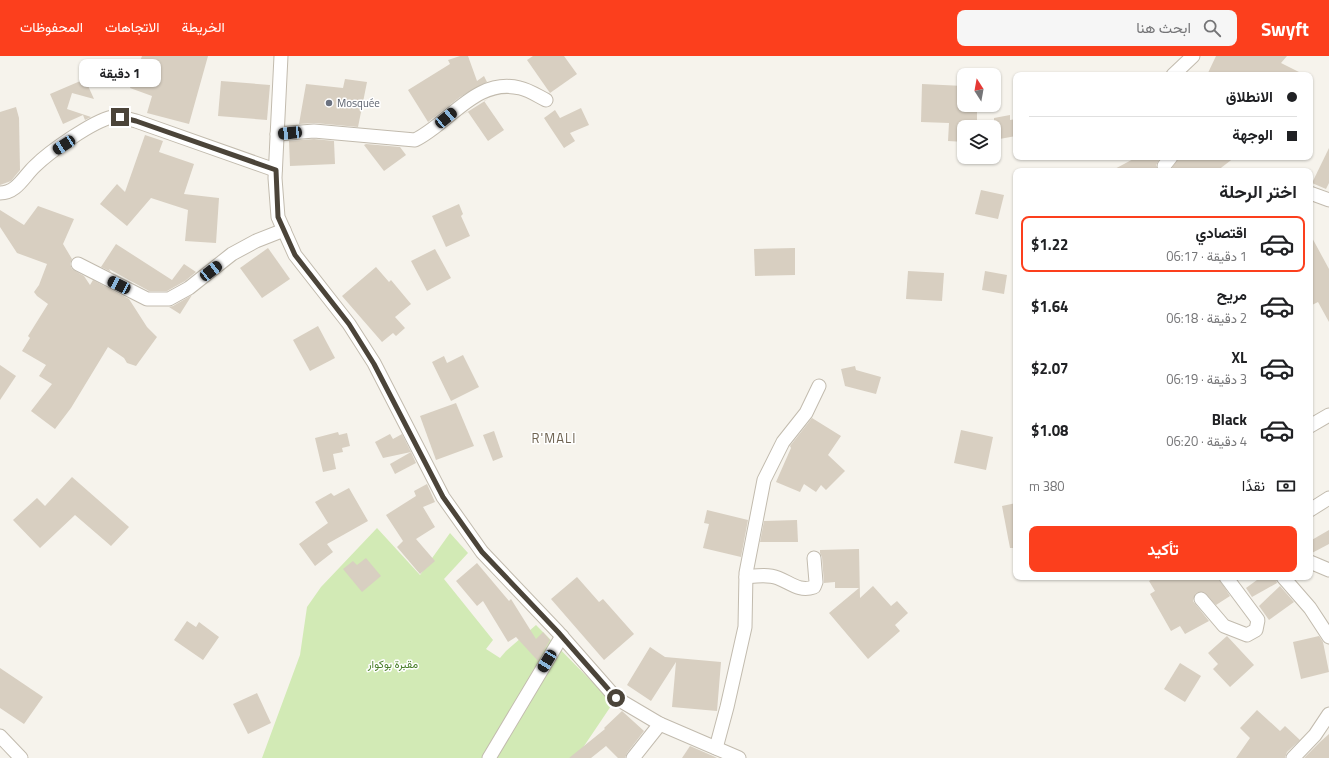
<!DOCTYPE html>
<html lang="ar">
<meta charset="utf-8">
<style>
body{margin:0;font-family:"Titillium Web",Vazirmatn,sans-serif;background:#f6f6f6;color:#202124;direction:rtl;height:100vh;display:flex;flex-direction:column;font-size:15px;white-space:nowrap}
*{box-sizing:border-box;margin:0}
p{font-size:13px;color:#757577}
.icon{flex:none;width:22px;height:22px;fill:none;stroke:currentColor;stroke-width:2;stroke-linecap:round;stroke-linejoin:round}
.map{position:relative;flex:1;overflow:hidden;direction:ltr}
.drawer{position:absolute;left:1013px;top:112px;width:300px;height:412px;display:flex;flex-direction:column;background:#fff;border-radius:8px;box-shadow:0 1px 3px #0004;direction:rtl}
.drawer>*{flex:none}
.top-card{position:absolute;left:1013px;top:16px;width:300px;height:88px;border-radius:8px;box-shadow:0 1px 3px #0004;direction:rtl;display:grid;align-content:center;height:88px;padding:0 16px;background:#fff}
.needle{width:26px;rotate:349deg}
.tools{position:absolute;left:957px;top:12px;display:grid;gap:8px}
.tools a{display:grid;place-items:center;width:44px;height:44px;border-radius:8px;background:#fff;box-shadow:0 1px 3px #0004;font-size:20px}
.end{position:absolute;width:18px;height:18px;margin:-9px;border:5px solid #4b4439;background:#fff;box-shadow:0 0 0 2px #fff}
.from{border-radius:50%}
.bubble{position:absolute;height:28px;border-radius:8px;background:#fff;box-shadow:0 1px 3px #0004;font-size:13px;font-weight:700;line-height:28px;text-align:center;direction:rtl}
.car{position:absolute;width:12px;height:24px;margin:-12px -6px;border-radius:5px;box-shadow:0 0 3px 1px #0007;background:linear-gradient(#222 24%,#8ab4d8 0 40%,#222 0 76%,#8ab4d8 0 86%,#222 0)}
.top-card b{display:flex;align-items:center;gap:14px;height:38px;font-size:15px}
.top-card b+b{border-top:1px solid #e0e0e0}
.top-card i{width:10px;height:10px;background:#202124}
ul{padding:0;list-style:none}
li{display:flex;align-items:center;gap:12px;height:56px;margin:0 8px 6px;padding:0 8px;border:2px solid transparent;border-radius:8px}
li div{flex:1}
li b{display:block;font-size:15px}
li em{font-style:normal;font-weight:700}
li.current{border-color:#fc3f1d}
li>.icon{width:36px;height:36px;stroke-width:1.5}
h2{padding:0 16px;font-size:18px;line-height:48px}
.pay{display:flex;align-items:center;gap:10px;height:44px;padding:0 16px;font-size:15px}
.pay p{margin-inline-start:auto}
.primary-button{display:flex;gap:8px;margin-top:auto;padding:8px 16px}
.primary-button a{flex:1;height:46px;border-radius:8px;background:#fc3f1d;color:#fff;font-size:16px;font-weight:700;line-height:46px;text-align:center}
header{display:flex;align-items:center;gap:24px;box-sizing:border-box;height:56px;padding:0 20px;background:#fc3f1d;color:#fff}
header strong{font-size:19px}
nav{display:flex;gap:22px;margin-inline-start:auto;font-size:14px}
.search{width:280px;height:36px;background:#f6f6f6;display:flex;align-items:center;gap:10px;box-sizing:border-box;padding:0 14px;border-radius:8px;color:#757577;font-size:15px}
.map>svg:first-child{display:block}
.green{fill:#d2eab5}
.building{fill:#d8cfc1}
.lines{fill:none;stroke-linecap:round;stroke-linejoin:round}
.street-casing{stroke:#c2bbae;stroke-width:15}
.street{stroke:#fff;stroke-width:13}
.route{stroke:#4b4439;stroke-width:5}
.worship-dot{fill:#6b7280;stroke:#fff;stroke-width:1.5}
.labels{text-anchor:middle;stroke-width:3;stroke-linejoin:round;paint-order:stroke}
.worship-label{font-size:11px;fill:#5b616d;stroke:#fff;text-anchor:start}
.park-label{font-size:11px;fill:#4a7f2a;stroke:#fff}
.quarter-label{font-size:13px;letter-spacing:1px;fill:#6e6250;stroke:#fff}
</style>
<header>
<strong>Swyft</strong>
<div class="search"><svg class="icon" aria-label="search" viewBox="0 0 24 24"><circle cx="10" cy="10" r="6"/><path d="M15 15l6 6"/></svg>ابحث هنا</div>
<nav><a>الخريطة</a><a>الاتجاهات</a><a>المحفوظات</a></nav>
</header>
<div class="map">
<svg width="1329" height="702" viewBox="0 0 1329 702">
<rect width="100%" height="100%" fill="#f6f3ec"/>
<path class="green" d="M377,472L420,519L450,477L468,497L444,523L493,584L486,593L500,602L506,595L536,569L613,647L576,702H262L300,599L307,551L321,531Z"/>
<g class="building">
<path d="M142,0H208L189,68L147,57L152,40L130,32Z"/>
<path d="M460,0H468L477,25L484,20L487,26L460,41L428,66L408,34L450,8L448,4Z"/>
<path d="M533,0H564L577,18L550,37L527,4Z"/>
<path d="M1216,0H1287L1281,7L1305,19H1207Z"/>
<path d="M85,23L94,43L72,37L67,53L91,61L85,64L83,59L63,68L50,38Z"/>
<path d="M345,23L367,26L358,71L315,67L299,68L306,28L343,32Z"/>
<path d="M221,25L270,29L267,64L218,60Z"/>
<path d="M922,28L964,30V49H977V71H964V86L948,85L949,67L921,66Z"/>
<path d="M488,43L484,45L504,74L488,85L468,56L461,60Z"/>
<path d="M16,51L19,62L20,114L11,125L0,129V56Z"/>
<path d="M581,52L589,69L570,77L575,85L564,92L544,62L555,54L560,62Z"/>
<path d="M1010,59V64L1016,63V80L994,84V62Z"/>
<path d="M145,79L163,85L159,96L194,108L184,138L219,142L216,187L185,185L188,154L151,142L127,170L100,148L117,128L125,136Z"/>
<path d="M314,83L334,85L335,108L290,110L289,85Z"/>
<path d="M366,88L400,91L406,99L384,115L364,89Z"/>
<path d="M1329,92V127L1326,133L1312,127Z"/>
<path d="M1137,101H1161L1156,109L1158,115H1111Z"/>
<path d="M1179,101H1235L1217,115H1170Z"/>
<path d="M981,134L1004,139L998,163L975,158Z"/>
<path d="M459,148L463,158L461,160L470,180L446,191L432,160Z"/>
<path d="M38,150L74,163L63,188L72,203L70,208L72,213L84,220L90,229L93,224L129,243L147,271L157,281L136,310L127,307L124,302L108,291L71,352L55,373L31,355L52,328L39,320L46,309L22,295L30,282L28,280L48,248L37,240L34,236L39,229L47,208L17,197L0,171V154L24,169Z"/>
<path d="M1310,178L1329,213V266L1318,246L1310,250Z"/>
<path d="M116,188L172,224L184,208L196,216L185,225L167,235H149L109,213L111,216L101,211Z"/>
<path d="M268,192L290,223L262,242L240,212Z"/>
<path d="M795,192V219L755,220L754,193Z"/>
<path d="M435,193L451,222L427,235L411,205Z"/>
<path d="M376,211L389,226L391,224L411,248L395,261L405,272L396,280L393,277L382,286L342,240Z"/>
<path d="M908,215L944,217L942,245L906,243Z"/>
<path d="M985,215L1007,219L1004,238L982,234Z"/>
<path d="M192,239L180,258L169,251L173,250Z"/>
<path d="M318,270L335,302L310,315L293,284Z"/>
<path d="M463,299L479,331L451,345L432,306L444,300L447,307Z"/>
<path d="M0,309L16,320L0,344Z"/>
<path d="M855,310L856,314L881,321L876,338L845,330L841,313Z"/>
<path d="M456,347L474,390L436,404L420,360Z"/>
<path d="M812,362L841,380L828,399L845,415L826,434L821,429L816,436L804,428L800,436L776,426L791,392L790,390Z"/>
<path d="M961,374L993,381L986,414L954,407Z"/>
<path d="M494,375L503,401L493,405L483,379Z"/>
<path d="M338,376L339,379L347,377L350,390L342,392L343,396L333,398L336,413L323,416L315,382Z"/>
<path d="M390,378L393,383L402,378L411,396L383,402L375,386Z"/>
<path d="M411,396L416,407L395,418L390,408Z"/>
<path d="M72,421L129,471L111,490L75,459L40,492L13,464L37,442L45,450Z"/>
<path d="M427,428L435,446L423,451L435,471L416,483L435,505L420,518L397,491L403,485L386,459L416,440L414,435Z"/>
<path d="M349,432L368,465L327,488L333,496L315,510L299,488L328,467L315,446L331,437L334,440Z"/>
<path d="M1016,447V492H1010L1002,450Z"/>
<path d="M707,454L748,464L741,501L703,492L709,468L704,467Z"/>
<path d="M797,464L798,486H760L764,465Z"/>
<path d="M1329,474V488L1310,498V485Z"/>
<path d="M859,493L860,542L873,530L891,550L897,545L908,557L895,569L900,575L868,603L829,557L859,532H835V526L824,527L822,501L820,497V494Z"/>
<path d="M366,502L381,520L362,536L343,513L353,505L357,509Z"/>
<path d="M477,507L509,545L511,543L536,583L543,576L550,584L538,605L516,581L508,586L483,545L477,550L456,525Z"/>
<path d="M577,521L599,546L603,543L634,578L604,604L551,543Z"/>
<path d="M1156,521H1218L1230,540L1216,549L1204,536L1196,537L1193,545L1209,565L1185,578L1180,570L1171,575L1150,538L1155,535L1149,525Z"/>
<path d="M1261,521H1275L1277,527L1252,541L1246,532Z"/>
<path d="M1280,530L1294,546L1269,564L1259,550Z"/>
<path d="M187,565L196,571L199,566L219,581L203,604L174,584Z"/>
<path d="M1227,580L1254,609L1230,631L1213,613L1218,608L1208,597Z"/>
<path d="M1319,580L1323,586L1329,616L1301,623L1293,586Z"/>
<path d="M650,591L665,601L721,606L717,655L672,651L676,606L651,645L627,629Z"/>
<path d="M1180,607L1201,620L1185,646L1164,633Z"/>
<path d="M0,612L43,641L24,668L0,652Z"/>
<path d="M257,637L271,667L248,678L233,648Z"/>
<path d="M1257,654L1280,675L1285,670L1300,684L1287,696L1285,702H1236L1250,682L1240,672Z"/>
<path d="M622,655L644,675L627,697L625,702H618L606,690L591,702H569L605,673L604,672Z"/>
<path d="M1329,678V702H1304L1320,686Z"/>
<path d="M690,690L713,700L717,702H682Z"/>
</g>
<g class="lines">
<defs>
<g id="street">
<path d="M281,0L275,122L278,161L295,199L349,268L374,307L443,441L482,496L558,576L616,642L660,668L739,702"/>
<path d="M1173,19L1193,0"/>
<path d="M277,78L314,75L415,84C450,67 476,21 520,32C529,34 538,40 546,44"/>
<path d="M1164,110L1171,101"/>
<path d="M0,137C17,137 24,120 35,110C49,96 93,65 112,61C120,60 128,63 136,65L275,114"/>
<path d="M1310,137L1329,144"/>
<path d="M78,208L147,243H169L189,232L232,198L256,185L284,174"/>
<path d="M1310,370L1329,359"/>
<path d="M1310,454L1329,442"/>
<path d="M1310,506L1329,514"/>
<path d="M746,521C756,520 768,518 778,522C791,527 799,536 814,531L816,526L814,502"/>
<path d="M1283,521L1310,552L1329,581"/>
<path d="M1201,543L1224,570L1247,579L1256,574L1258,564L1226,521"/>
<path d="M0,680L21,702"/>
<path d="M716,692L727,651L745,571L746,517L764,424L783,386L806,357L819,330"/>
<path d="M489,702L562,580"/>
<path d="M633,702L660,668"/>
<path d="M1293,702L1315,679L1329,658"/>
</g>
</defs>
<use href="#street" class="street-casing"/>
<use href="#street" class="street"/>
</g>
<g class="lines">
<path class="route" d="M120,61L136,65L276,114L278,161L295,199L349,268L374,308L443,441L482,496L558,576L616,642"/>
</g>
<circle class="worship-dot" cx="329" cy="47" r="4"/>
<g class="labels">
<g class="worship-label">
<text x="337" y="51">Mosquée</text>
</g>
<g class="park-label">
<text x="393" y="612">مقبرة بوكوار</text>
</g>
<g class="quarter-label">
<text x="554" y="387">R'MALI</text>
</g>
</g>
</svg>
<div class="tools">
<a><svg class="needle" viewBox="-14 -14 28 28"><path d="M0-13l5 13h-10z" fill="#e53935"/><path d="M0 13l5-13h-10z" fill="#757577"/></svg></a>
<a><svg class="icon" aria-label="layers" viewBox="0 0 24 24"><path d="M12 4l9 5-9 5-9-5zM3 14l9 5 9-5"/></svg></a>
</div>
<i class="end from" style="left:616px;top:642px"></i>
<i class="end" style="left:120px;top:61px"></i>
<div class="bubble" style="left:79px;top:3px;width:82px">1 دقيقة</div>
<i class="car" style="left:446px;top:62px;rotate:50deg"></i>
<i class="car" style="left:290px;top:77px;rotate:264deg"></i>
<i class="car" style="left:64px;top:89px;rotate:237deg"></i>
<i class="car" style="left:211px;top:215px;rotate:52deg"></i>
<i class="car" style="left:119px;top:229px;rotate:296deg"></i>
<i class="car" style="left:547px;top:605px;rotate:211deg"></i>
<div class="top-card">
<b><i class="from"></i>الانطلاق</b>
<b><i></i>الوجهة</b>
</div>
<section class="drawer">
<h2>اختر الرحلة</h2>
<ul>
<li class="current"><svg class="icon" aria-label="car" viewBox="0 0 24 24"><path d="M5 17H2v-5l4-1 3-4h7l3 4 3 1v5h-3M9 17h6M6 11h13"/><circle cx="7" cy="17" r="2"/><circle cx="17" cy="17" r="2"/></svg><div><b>اقتصادي</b><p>1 دقيقة · 06:17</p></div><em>$1.22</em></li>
<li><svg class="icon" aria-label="car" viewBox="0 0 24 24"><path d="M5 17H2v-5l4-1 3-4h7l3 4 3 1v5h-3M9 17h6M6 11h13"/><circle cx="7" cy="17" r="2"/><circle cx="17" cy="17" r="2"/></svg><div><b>مريح</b><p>2 دقيقة · 06:18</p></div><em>$1.64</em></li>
<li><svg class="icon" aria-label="car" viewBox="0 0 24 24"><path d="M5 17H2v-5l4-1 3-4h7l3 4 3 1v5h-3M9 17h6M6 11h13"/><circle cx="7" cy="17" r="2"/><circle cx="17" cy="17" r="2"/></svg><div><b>XL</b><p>3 دقيقة · 06:19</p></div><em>$2.07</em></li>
<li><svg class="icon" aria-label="car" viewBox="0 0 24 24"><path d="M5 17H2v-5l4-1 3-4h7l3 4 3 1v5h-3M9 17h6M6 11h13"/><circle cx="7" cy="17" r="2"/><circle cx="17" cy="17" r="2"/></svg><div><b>Black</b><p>4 دقيقة · 06:20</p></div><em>$1.08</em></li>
</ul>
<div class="pay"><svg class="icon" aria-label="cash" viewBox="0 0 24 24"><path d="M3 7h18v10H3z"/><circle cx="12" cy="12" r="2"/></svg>نقدًا<p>380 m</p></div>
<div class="primary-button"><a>تأكيد</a></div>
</section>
</div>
